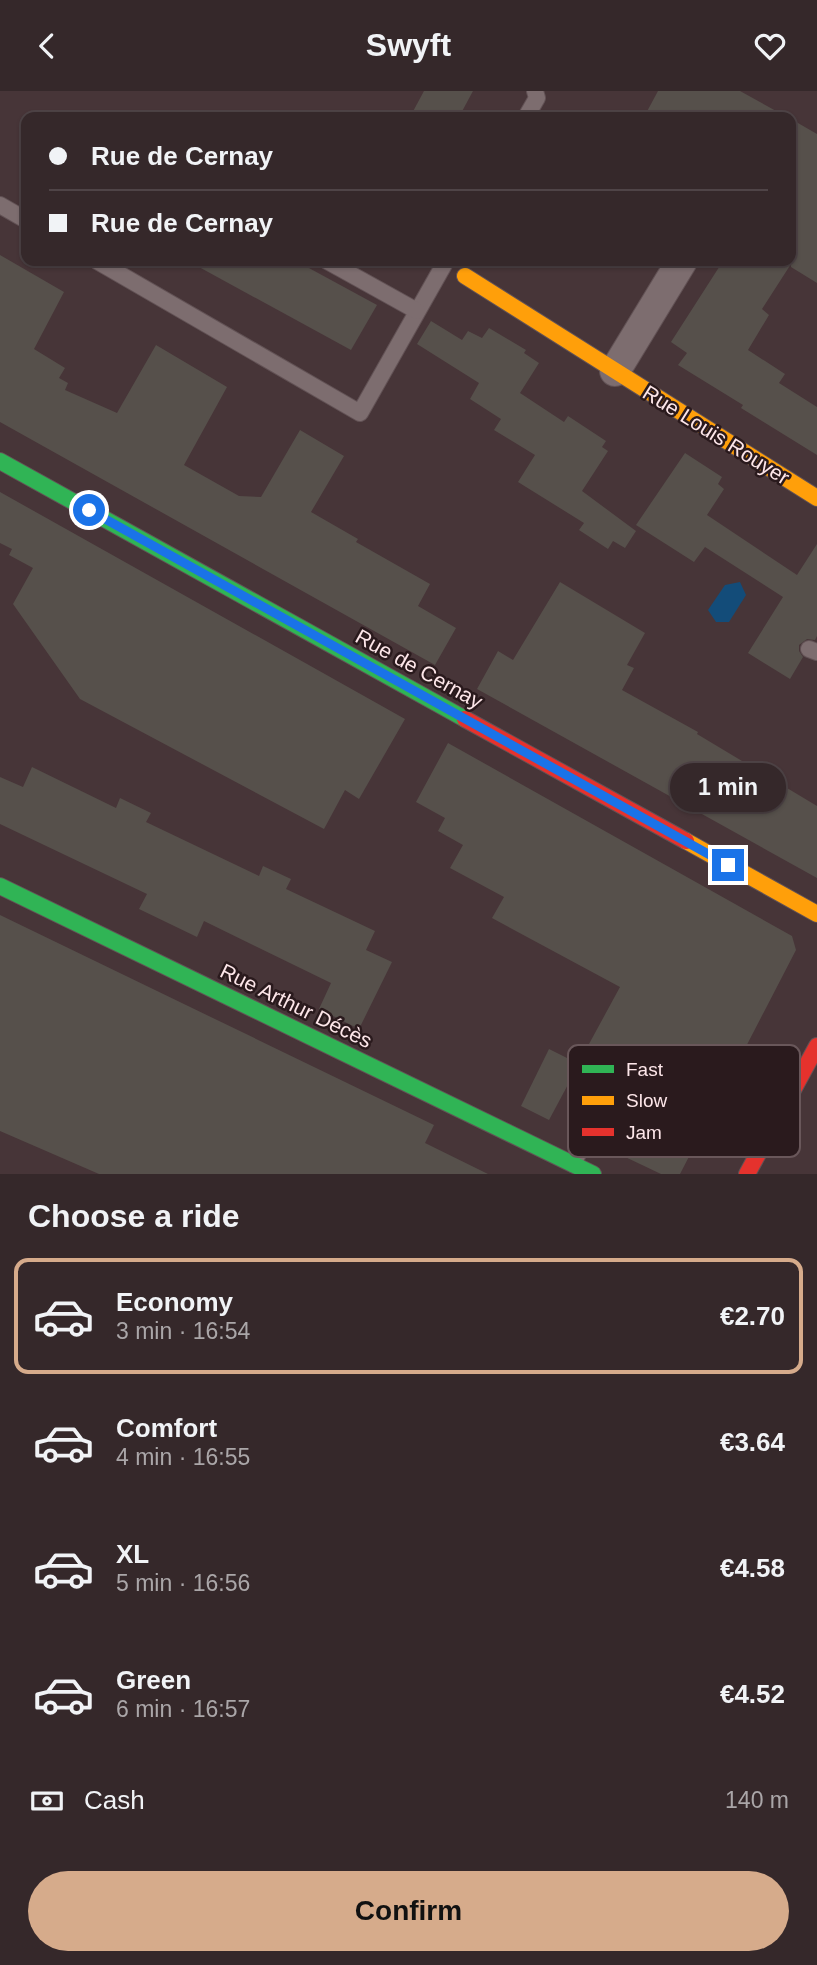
<!DOCTYPE html>
<meta charset="utf-8">
<style>
body{margin:0;font-family:Helvetica,sans-serif;background:#403436;color:#f1f3f6;height:100vh;display:flex;flex-direction:column;font-size:26px;white-space:nowrap}
*{box-sizing:border-box;margin:0}
p{font-size:23px;color:#aaa6a8}
.icon{flex:none;width:38px;height:38px;fill:none;stroke:currentColor;stroke-width:2;stroke-linecap:round;stroke-linejoin:round}
.map{position:relative;height:1083px;overflow:hidden}
.drawer{display:flex;flex-direction:column;background:#35282a;flex:1}
.drawer>*{flex:none}
.banner{position:absolute;left:21px;top:21px;width:775px;height:154px;border-radius:14px;box-shadow:0 2px 5px #0004,0 0 0 2px #4f4447;display:grid;align-content:center;height:154px;padding:0 28px;background:#35282a}
.end{position:absolute;width:32px;height:32px;margin:-16px;border:9px solid #1a73e8;background:#fff;box-shadow:0 0 0 4px #fff}
.from{border-radius:50%}
.bubble{position:absolute;height:49px;border-radius:24px;background:#35282a;box-shadow:0 2px 5px #0004,0 0 0 2px #4f4447;font-size:23px;font-weight:800;line-height:49px;text-align:center}
.banner b{display:flex;align-items:center;gap:24px;height:66px;font-size:26px}
.banner b+b{border-top:2px solid #4f4447}
.banner i{width:18px;height:18px;background:#f1f3f6}
ul{padding:0;list-style:none}
li{display:flex;align-items:center;gap:21px;height:116px;margin:0 14px 10px;padding:0 14px;border:4px solid transparent;border-radius:14px}
li div{flex:1}
li b{display:block;font-size:26px}
li em{font-style:normal;font-weight:800}
li.active{border-color:#d6ab8b}
li>.icon{width:63px;height:63px;stroke-width:1.5}
h2{padding:0 28px;font-size:32px;line-height:84px}
.pay{display:flex;align-items:center;gap:18px;height:77px;padding:0 28px;font-size:26px}
.pay p{margin-inline-start:auto}
.primary-button{display:flex;gap:14px;margin-top:auto;padding:14px 28px}
.primary-button a{flex:1;height:80px;border-radius:42px;background:#d6ab8b;color:#111;font-size:28px;font-weight:800;line-height:80px;text-align:center}
header{display:flex;justify-content:space-between;align-items:center;height:91px;padding:0 28px;background:#35282a;font-size:32px;font-weight:800}
.map>svg:first-child{display:block}
.water{fill:#134c79}
.building{fill:#56504b}
.lines{fill:none;stroke-linecap:round;stroke-linejoin:round}
.lane-casing{stroke:#625255;stroke-width:18}
.street-casing{stroke:#625255;stroke-width:32}
.fast-casing{stroke:#625255;stroke-width:18}
.slow-casing{stroke:#625255;stroke-width:18}
.jam-casing{stroke:#625255;stroke-width:18}
.lane{stroke:#7d6d6f;stroke-width:16}
.street{stroke:#7d6d6f;stroke-width:30}
.fast{stroke:#30b455;stroke-width:16}
.slow{stroke:#ff9f0a;stroke-width:16}
.jam{stroke:#e5322d;stroke-width:16}
.route{stroke:#1a73e8;stroke-width:9}
.labels{text-anchor:middle;stroke-width:5;stroke-linejoin:round;paint-order:stroke}
.street-label{font-size:21px;fill:#fde6e9;stroke:#2a1a1d}
.key{fill:#2a1a1d;stroke:#69575a;stroke-width:2}
.key-label{font-size:19px;fill:#fde6e9}
</style>
<header><svg class="icon" aria-label="back" viewBox="0 0 24 24"><path d="M15 5l-7 7 7 7"/></svg>Swyft<svg class="icon" aria-label="heart" viewBox="0 0 24 24"><path d="M12 20l-8-8c-3-5 5-10 8-4 3-6 11-1 8 4z"/></svg></header>
<div class="map">
<svg width="817" height="1083" viewBox="0 0 817 1083">
<rect width="100%" height="100%" fill="#473538"/>
<path class="water" d="M740,491L746,504L729,531H716L708,519L725,494Z"/>
<g class="building">
<path d="M424,0H473L459,26H410Z"/>
<path d="M658,0H740L787,26H644Z"/>
<path d="M791,28L817,43V192L791,176V173L762,218L769,224L748,259L785,283L779,292L817,316V364L741,317L743,314L678,274L687,262L671,251L723,170H791Z"/>
<path d="M0,164L64,201L34,258L65,277L59,287L68,292L65,299L117,322L156,254L227,296L184,374L239,405L261,406L300,339L344,365L311,421L358,448L356,451L430,493L418,515L456,537L435,574L0,331Z"/>
<path d="M188,170H296L377,214L351,259Z"/>
<path d="M431,230L462,249L468,240L482,247L489,237L526,259L524,262L539,272L520,302L564,331L568,325L606,350L602,356L608,360L582,400L636,440L625,457L613,450L608,458L579,439L584,432L518,391L535,364L494,339L501,328L470,308L479,292L417,253Z"/>
<path d="M685,362L722,386L718,393L724,398L707,424L797,484L817,453V545L815,549L807,548L799,554V560L803,566L790,588L748,562L783,506L705,456L694,471L636,434Z"/>
<path d="M0,401L405,628L359,708L345,699L324,738L80,608L13,513L33,477L9,464L12,458L0,452Z"/>
<path d="M560,491L645,542L627,574L634,577L622,599L698,641L697,643L817,715V787L477,598L498,560L513,569Z"/>
<path d="M448,652L792,845L796,859L680,1083H661L600,1054L640,972L589,953L620,896L492,827L504,806L450,777L463,754L438,740L445,727L416,711Z"/>
<path d="M32,676L116,717L120,707L151,722L146,731L259,785L263,775L291,788L286,798L375,840L366,859L392,871L359,938L319,918L331,892L204,830L197,846L139,818L147,803L0,733V686L23,696Z"/>
<path d="M0,824L434,1034L425,1052L488,1083H99L0,1040Z"/>
<path d="M549,958L579,973L549,1029L521,1015Z"/>
</g>
<g class="lines">
<defs>
<g id="lane">
<path d="M526,26L537,7L535,0"/>
<path d="M0,114L26,129"/>
<path d="M97,170L360,322L446,170"/>
<path d="M327,170L417,220"/>
<path d="M809,558L817,561"/>
<path d="M573,1073L596,1026"/>
</g>
<path id="street" d="M615,280L682,170"/>
<g id="fast">
<path d="M0,370L465,628"/>
<path d="M0,795L593,1083"/>
</g>
<g id="slow">
<path d="M465,185L817,407"/>
<path d="M686,750L817,823"/>
</g>
<g id="jam">
<path d="M465,628L686,750"/>
<path d="M747,1083L817,955"/>
</g>
</defs>
<use href="#lane" class="lane-casing"/>
<use href="#street" class="street-casing"/>
<use href="#fast" class="fast-casing"/>
<use href="#slow" class="slow-casing"/>
<use href="#jam" class="jam-casing"/>
<use href="#lane" class="lane"/>
<use href="#street" class="street"/>
<use href="#fast" class="fast"/>
<use href="#slow" class="slow"/>
<use href="#jam" class="jam"/>
</g>
<g class="lines">
<path class="route" d="M89,419L728,774"/>
</g>
<g class="labels">
<g class="street-label">
<text transform="translate(716 344) rotate(32)" y="7">Rue Louis Rouyer</text>
<text transform="translate(419 578) rotate(29)" y="7">Rue de Cernay</text>
<text transform="translate(296 915) rotate(26)" y="7">Rue Arthur Décès</text>
</g>
</g>
<rect x="568" y="954" width="232" height="112" rx="10" class="key"/>
<rect x="582" y="974" width="32" height="8" fill="#30b455"/>
<rect x="582" y="1005" width="32" height="9" fill="#ff9f0a"/>
<rect x="582" y="1037" width="32" height="8" fill="#e5322d"/>
<g class="key-label">
<text x="626" y="985">Fast</text>
<text x="626" y="1016">Slow</text>
<text x="626" y="1048">Jam</text>
</g>
</svg>
<i class="end from" style="left:89px;top:419px"></i>
<i class="end" style="left:728px;top:774px"></i>
<div class="bubble" style="left:670px;top:672px;width:116px">1 min</div>
<div class="banner">
<b><i class="from"></i>Rue de Cernay</b>
<b><i></i>Rue de Cernay</b>
</div>
</div>
<section class="drawer">
<h2>Choose a ride</h2>
<ul>
<li class="active"><svg class="icon" aria-label="car" viewBox="0 0 24 24"><path d="M5 17H2v-5l4-1 3-4h7l3 4 3 1v5h-3M9 17h6M6 11h13"/><circle cx="7" cy="17" r="2"/><circle cx="17" cy="17" r="2"/></svg><div><b>Economy</b><p>3 min · 16:54</p></div><em>€2.70</em></li>
<li><svg class="icon" aria-label="car" viewBox="0 0 24 24"><path d="M5 17H2v-5l4-1 3-4h7l3 4 3 1v5h-3M9 17h6M6 11h13"/><circle cx="7" cy="17" r="2"/><circle cx="17" cy="17" r="2"/></svg><div><b>Comfort</b><p>4 min · 16:55</p></div><em>€3.64</em></li>
<li><svg class="icon" aria-label="car" viewBox="0 0 24 24"><path d="M5 17H2v-5l4-1 3-4h7l3 4 3 1v5h-3M9 17h6M6 11h13"/><circle cx="7" cy="17" r="2"/><circle cx="17" cy="17" r="2"/></svg><div><b>XL</b><p>5 min · 16:56</p></div><em>€4.58</em></li>
<li><svg class="icon" aria-label="car" viewBox="0 0 24 24"><path d="M5 17H2v-5l4-1 3-4h7l3 4 3 1v5h-3M9 17h6M6 11h13"/><circle cx="7" cy="17" r="2"/><circle cx="17" cy="17" r="2"/></svg><div><b>Green</b><p>6 min · 16:57</p></div><em>€4.52</em></li>
</ul>
<div class="pay"><svg class="icon" aria-label="cash" viewBox="0 0 24 24"><path d="M3 7h18v10H3z"/><circle cx="12" cy="12" r="2"/></svg>Cash<p>140 m</p></div>
<div class="primary-button"><a>Confirm</a></div>
</section>
